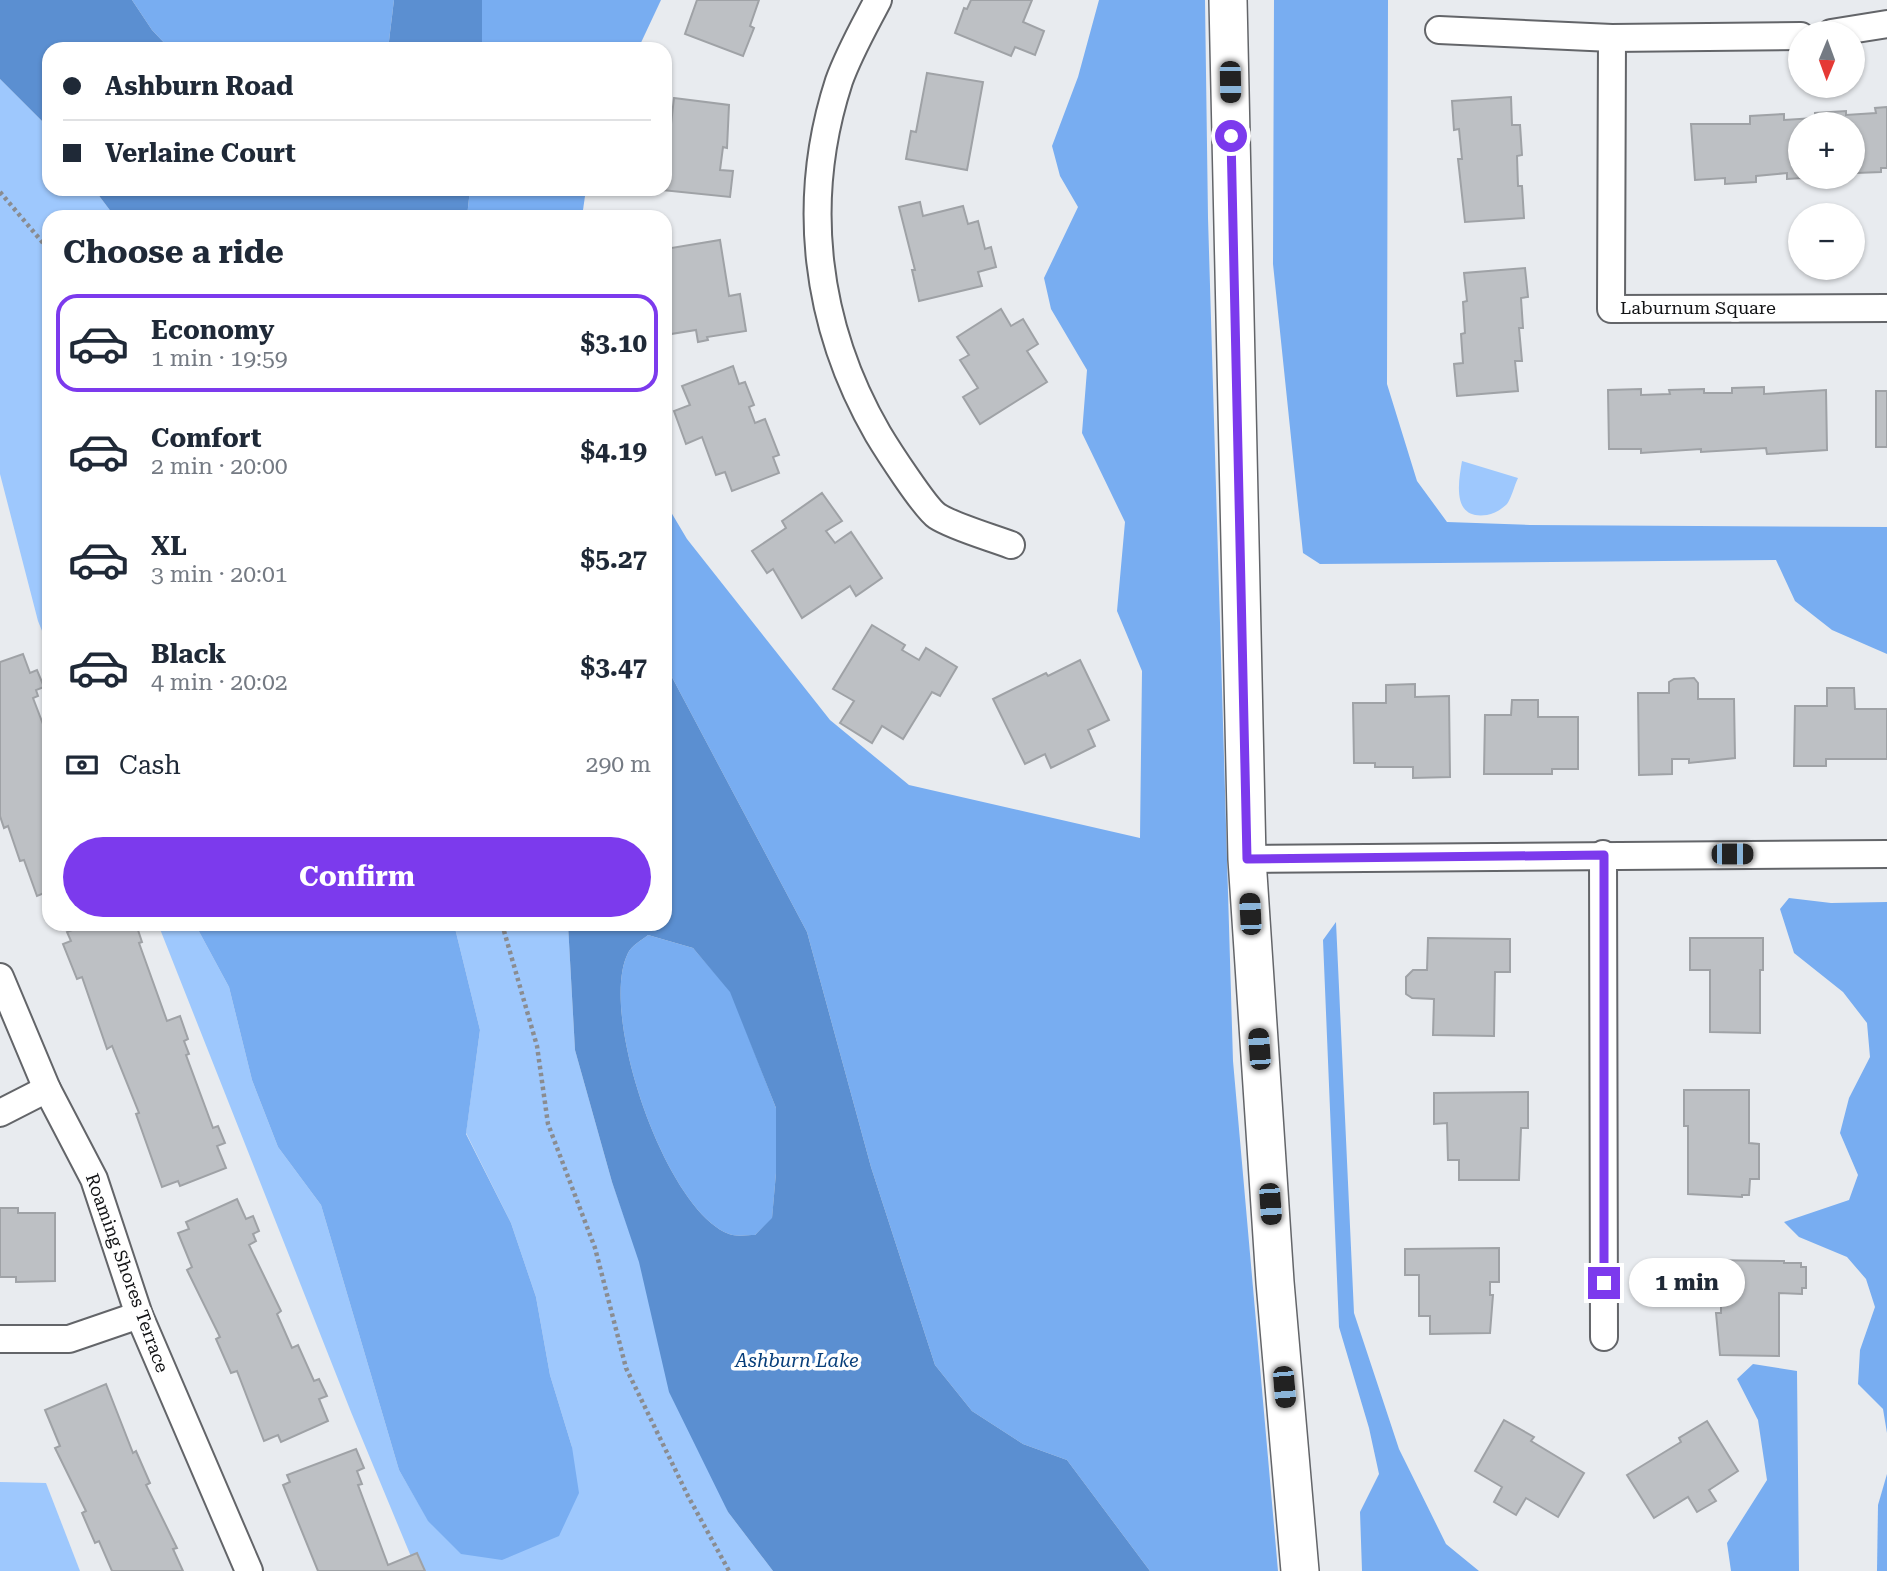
<!DOCTYPE html>
<meta charset="utf-8">
<style>
body{margin:0;font-family:"Roboto Serif",serif;background:#f6f6f7;color:#1f2937;height:100vh;display:flex;flex-direction:column;font-size:26px;white-space:nowrap}
*{box-sizing:border-box;margin:0}
p{font-size:23px;color:#747a83}
.icon{flex:none;width:38px;height:38px;fill:none;stroke:currentColor;stroke-width:2;stroke-linecap:round;stroke-linejoin:round}
.map{position:relative;flex:1;overflow:hidden}
.drawer{position:absolute;left:42px;top:210px;width:630px;height:721px;display:flex;flex-direction:column;background:#fff;border-radius:21px;box-shadow:0 2px 5px #0004}
.drawer>*{flex:none}
.hud{position:absolute;left:42px;top:42px;width:630px;height:154px;border-radius:21px;box-shadow:0 2px 5px #0004;display:grid;align-content:center;height:154px;padding:0 21px;background:#fff}
.needle{width:46px;rotate:181deg}
.tools{position:absolute;left:1788px;top:21px;display:grid;gap:14px}
.tools a{display:grid;place-items:center;width:77px;height:77px;border-radius:50%;background:#fff;box-shadow:0 2px 5px #0004;font-size:35px}
.end{position:absolute;width:32px;height:32px;margin:-16px;border:9px solid #7c3aed;background:#fff;box-shadow:0 0 0 4px #fff}
.from{border-radius:50%}
.bubble{position:absolute;height:49px;border-radius:24px;background:#fff;box-shadow:0 2px 5px #0004;font-size:23px;font-weight:700;line-height:49px;text-align:center}
.car{position:absolute;width:21px;height:42px;margin:-21px -10px;border-radius:9px;box-shadow:0 0 5px 2px #0007;background:linear-gradient(#222 24%,#8ab4d8 0 40%,#222 0 76%,#8ab4d8 0 86%,#222 0)}
.hud b{display:flex;align-items:center;gap:24px;height:66px;font-size:26px}
.hud b+b{border-top:2px solid #e0e1e3}
.hud i{width:18px;height:18px;background:#1f2937}
ul{padding:0;list-style:none}
li{display:flex;align-items:center;gap:21px;height:98px;margin:0 14px 10px;padding:0 7px;border:4px solid transparent;border-radius:21px}
li div{flex:1}
li b{display:block;font-size:26px}
li em{font-style:normal;font-weight:700}
li.active{border-color:#7c3aed}
li>.icon{width:63px;height:63px;stroke-width:1.5}
h2{padding:0 21px;font-size:32px;line-height:84px}
.pay{display:flex;align-items:center;gap:18px;height:77px;padding:0 21px;font-size:26px}
.pay p{margin-inline-start:auto}
.button{display:flex;gap:14px;margin-top:auto;padding:14px 21px}
.button a{flex:1;height:80px;border-radius:42px;background:#7c3aed;color:#fff;font-size:28px;font-weight:700;line-height:80px;text-align:center}
.map>svg:first-child{display:block}
.green{fill:#9ec8fd}
.forest{fill:#78adf1}
.water{fill:#5b8fd1;fill-rule:evenodd}
.building{fill:#bdc0c4;stroke:#9fa2a6;stroke-width:2}
.lines{fill:none;stroke-linecap:round;stroke-linejoin:round}
.street-casing{stroke:#636569;stroke-width:30}
.secondary-casing{stroke:#636569;stroke-width:40}
.path{stroke:#8a8c90;stroke-width:4.5;stroke-dasharray:3.5 3.5;stroke-linecap:butt}
.street{stroke:#fff;stroke-width:26}
.secondary{stroke:#fff;stroke-width:37}
.route{stroke:#7c3aed;stroke-width:9}
.labels{text-anchor:middle;stroke-width:7;stroke-linejoin:round;paint-order:stroke}
.street-label{font-size:18px;fill:#121315;stroke:#fff}
.water-label{font-size:19px;font-style:italic;fill:#073e7a;stroke:#fff}
</style>
<div class="map">
<svg width="1887" height="1571" viewBox="0 0 1887 1571">
<rect width="100%" height="100%" fill="#e8ebef"/>
<g class="green">
<path d="M0,79L49,128V189H94L115,217H49V648L38,621L0,474Z"/>
<path d="M1462,461L1518,478C1514,486 1512,497 1507,504C1502,509 1494,514 1487,515C1452,520 1458,484 1462,461Z"/>
<path d="M158,924H195L229,987L252,1080L278,1147L321,1205L399,1470L428,1520L572,1447L550,1375L536,1297L511,1223L466,1133L480,1030L454,924H568L575,1050L612,1182L728,1512L773,1571H417L351,1412Z"/>
<path d="M0,1482L46,1483L80,1571H0Z"/>
</g>
<g class="forest">
<path d="M132,0H394L388,49H170L152,30Z"/>
<path d="M482,0H661L638,49H482Z"/>
<path d="M1099,0H1205L1208,218L1233,1061L1278,1571H1150L1067,1460L1023,1444L972,1411L935,1365L871,1167L807,932L665,664V502L687,539L830,720L909,785L1140,838L1142,671L1117,611L1125,522L1082,433L1087,370L1051,309L1044,278L1078,207L1060,176L1052,146L1078,77Z"/>
<path d="M1274,0H1388L1387,384L1417,481L1447,522L1530,525L1887,527V654L1832,630L1795,601L1776,560L1320,564L1303,553L1273,264Z"/>
<path d="M470,189H586L582,217H467Z"/>
<path d="M1789,898L1831,903L1887,902V1433L1883,1409L1858,1384L1860,1350L1875,1307L1866,1279L1847,1257L1799,1237L1784,1222L1849,1200L1858,1175L1840,1133L1849,1098L1870,1057L1867,1023L1843,992L1794,953L1780,909Z"/>
<path d="M1336,922L1354,1313L1399,1449L1446,1544L1479,1571H1362L1360,1512L1379,1474L1369,1428L1339,1327L1323,940Z"/>
<path d="M195,924H454L480,1030L466,1134L511,1223L536,1297L550,1375L572,1447L579,1493L559,1536L502,1560L461,1554L428,1521L399,1470L321,1205L278,1147L252,1080L229,987Z"/>
<path d="M648,935L693,948L731,992L776,1108V1173L772,1219L755,1235C748,1235 736,1237 729,1234C665,1210 598,1012 628,953C631,946 642,940 648,935Z"/>
<path d="M1753,1364L1797,1371L1799,1571H1731L1727,1543L1767,1480L1758,1420L1737,1379Z"/>
<path d="M1887,1474V1571H1877L1878,1505Z"/>
</g>
<g class="water">
<path d="M0,0H132L152,30L170,49H49V128L0,79Z"/>
<path d="M394,0H482V49H388Z"/>
<path d="M94,189H470L467,217H115Z"/>
<path d="M665,664L807,932L871,1167L935,1365L972,1411L1023,1444L1067,1460L1150,1571H773L728,1512L669,1392L639,1262L612,1182L575,1050L568,924H665ZM648,935L693,948L730,992L776,1108V1173L772,1218L755,1235C748,1235 736,1237 729,1234C665,1210 598,1012 628,953C631,946 642,940 648,935Z"/>
</g>
<g class="building">
<path d="M697,0H759L750,26L754,28L743,56L685,34Z"/>
<path d="M971,0H1032L1023,22L1044,31L1035,55L1015,47L1011,56L955,33L964,8L967,9Z"/>
<path d="M927,73L983,82L967,170L906,159L911,131L916,132Z"/>
<path d="M1511,97L1512,125H1520L1522,155L1517,156L1518,186H1522L1524,218L1465,222L1458,159H1462L1459,129L1454,130L1452,101Z"/>
<path d="M674,98L729,105L727,148L723,147L720,170L733,171L730,197L662,190L665,189V123L671,124Z"/>
<path d="M1887,107V168H1881V172L1856,173V168H1853V124H1801V177H1820L1787,179V173L1756,176V182L1725,184V178L1695,180L1691,124H1750V116L1784,114V120L1815,118V113L1846,111V115L1876,113L1875,108Z"/>
<path d="M920,202L923,216L963,206L968,224L978,221L985,249L991,247L996,267L978,272L982,286L919,301L912,270H915L899,207Z"/>
<path d="M720,240L729,296L740,294L746,331L707,337L708,340L698,342L696,330L665,335V249Z"/>
<path d="M1525,268L1528,297L1521,298L1523,328H1519L1522,361H1515L1518,391L1457,396L1454,364L1463,363L1461,334L1465,333L1463,302L1467,301L1464,273Z"/>
<path d="M1001,309L1011,326L1023,319L1038,344L1027,351L1047,382L980,424L963,397L978,388L960,360L969,355L957,337Z"/>
<path d="M733,366L739,384L745,382L754,405L749,407L755,423L765,419L779,455L773,457L779,473L732,491L725,472L716,475L702,437L686,444L674,411L690,405L682,386Z"/>
<path d="M1764,387V394L1826,390L1827,450L1767,454L1766,448L1701,452V449L1641,453V449H1609L1608,390L1641,389V395L1670,394L1669,390L1704,389V393H1732V388Z"/>
<rect x="1876" y="391" width="11" height="56"/>
<path d="M822,493L842,521L826,531L835,543L851,532L882,578L856,596L850,586L802,618L773,569L767,573L752,551L786,528L782,521Z"/>
<path d="M872,625L905,645L902,650L919,660L926,648L957,667L940,696L932,692L903,739L882,726L872,743L840,723L854,701L833,689Z"/>
<path d="M23,654L30,673L37,670L44,687L36,690L38,696L33,698L46,732L49,733V891L37,896L24,860L20,861L8,826L4,828L0,816V662Z"/>
<path d="M1080,660L1109,720L1088,730L1095,746L1051,768L1045,754L1025,764L993,699L1046,673L1048,676Z"/>
<path d="M1694,678L1698,683V699H1734L1735,758L1689,763V759H1672V774L1639,775L1638,693H1669V682L1674,679Z"/>
<path d="M1415,684V697L1449,696L1450,777L1413,778V767H1375V763H1354L1353,703H1386V685Z"/>
<path d="M1827,688H1854L1855,709H1887V759H1826V766H1794L1795,706H1827Z"/>
<path d="M1512,700H1538V717H1578V769H1552V774H1484L1485,715H1511Z"/>
<path d="M88,924H147L148,926L138,930L142,942L139,943L167,1021L180,1016L188,1039L184,1041L189,1054L186,1055L213,1128L218,1126L225,1143L217,1146L226,1168L180,1186L178,1181L162,1187L136,1114L139,1113L112,1046L107,1049L82,977L77,979L63,944L71,941L67,932Z"/>
<path d="M1428,938L1510,939V972H1495L1494,1036L1433,1035L1434,999L1412,998L1406,994V977L1413,970H1427Z"/>
<path d="M1690,938H1763V970H1760V1033L1710,1032V970H1690Z"/>
<path d="M1684,1090H1749V1143L1759,1144V1179H1750L1749,1195H1742V1197L1688,1194V1126H1684Z"/>
<path d="M1528,1092V1128H1521L1519,1180H1459V1160H1448L1447,1123L1434,1124V1093Z"/>
<path d="M237,1199L246,1219L253,1216L259,1231L253,1234L256,1241L249,1245L281,1311L277,1314L292,1348L298,1345L314,1381L319,1379L327,1396L319,1399L328,1421L281,1442L278,1435L264,1441L237,1371L231,1373L216,1339L220,1337L187,1270L192,1267L178,1233L189,1229L186,1222Z"/>
<path d="M0,1208H18V1213H55V1281L16,1282V1277H0Z"/>
<path d="M1499,1248V1282H1490V1295H1493L1490,1333L1430,1334V1316H1419V1275H1405V1249Z"/>
<path d="M1705,1260L1784,1261V1263H1801V1267H1806V1288H1802V1294L1779,1293V1356L1720,1355L1716,1313H1721V1294H1704Z"/>
<path d="M106,1384L133,1453L136,1451L150,1483L146,1485L177,1548L173,1549L183,1571H112L99,1541L95,1543L82,1513L86,1511L55,1448L60,1446L45,1410Z"/>
<path d="M1504,1420L1534,1437L1531,1441L1584,1473L1558,1517L1526,1498L1516,1515L1494,1502L1502,1487L1475,1471Z"/>
<path d="M1707,1421L1738,1471L1709,1490L1716,1501L1697,1512L1688,1497L1654,1518L1627,1475L1681,1442L1679,1438Z"/>
<path d="M356,1449L364,1468L357,1471L362,1484L358,1485L388,1565L417,1553L425,1571H318L283,1485L290,1482L287,1475Z"/>
</g>
<g class="lines">
<defs>
<g id="street">
<path d="M878,0C864,27 849,53 839,81C800,201 815,325 878,434C887,449 925,508 937,516C954,527 990,537 1011,545"/>
<path d="M1439,30L1612,38L1801,36"/>
<path d="M1831,33L1887,24"/>
<path d="M1612,38L1611,309L1887,308"/>
<path d="M1603,854L1604,1337"/>
<path d="M1247,859L1887,854"/>
<path d="M0,977L47,1089L94,1179L139,1315L249,1571"/>
<path d="M0,1113L47,1089"/>
<path d="M0,1339H69L139,1315"/>
</g>
<path id="secondary" d="M1228,0L1247,859L1275,1282L1300,1571"/>
</defs>
<use href="#street" class="street-casing"/>
<use href="#secondary" class="secondary-casing"/>
<g class="path">
<path d="M0,192L49,250"/>
<path d="M502,924L537,1046L548,1124L595,1248L626,1368L688,1496L729,1571"/>
</g>
<use href="#street" class="street"/>
<use href="#secondary" class="secondary"/>
</g>
<g class="lines">
<path class="route" d="M1231,136L1247,859L1604,855V1283"/>
</g>
<g class="labels">
<g class="street-label">
<text x="1698" y="314">Laburnum Square</text>
<text transform="translate(127 1273) rotate(70)" y="6">Roaming Shores Terrace</text>
</g>
<g class="water-label">
<text x="797" y="1367">Ashburn Lake</text>
</g>
</g>
</svg>
<div class="tools">
<a><svg class="needle" viewBox="-14 -14 28 28"><path d="M0-13l5 13h-10z" fill="#e53935"/><path d="M0 13l5-13h-10z" fill="#747a83"/></svg></a>
<a>+</a>
<a>−</a>
</div>
<i class="end from" style="left:1231px;top:136px"></i>
<i class="end" style="left:1604px;top:1283px"></i>
<div class="bubble" style="left:1629px;top:1258px;width:116px">1 min</div>
<i class="car" style="left:1230px;top:82px;rotate:179deg"></i>
<i class="car" style="left:1732px;top:854px;rotate:90deg"></i>
<i class="car" style="left:1250px;top:914px;rotate:357deg"></i>
<i class="car" style="left:1259px;top:1049px;rotate:356deg"></i>
<i class="car" style="left:1270px;top:1204px;rotate:176deg"></i>
<i class="car" style="left:1284px;top:1387px;rotate:175deg"></i>
<div class="hud">
<b><i class="from"></i>Ashburn Road</b>
<b><i></i>Verlaine Court</b>
</div>
<section class="drawer">
<h2>Choose a ride</h2>
<ul>
<li class="active"><svg class="icon" aria-label="car" viewBox="0 0 24 24"><path d="M5 17H2v-5l4-1 3-4h7l3 4 3 1v5h-3M9 17h6M6 11h13"/><circle cx="7" cy="17" r="2"/><circle cx="17" cy="17" r="2"/></svg><div><b>Economy</b><p>1 min · 19:59</p></div><em>$3.10</em></li>
<li><svg class="icon" aria-label="car" viewBox="0 0 24 24"><path d="M5 17H2v-5l4-1 3-4h7l3 4 3 1v5h-3M9 17h6M6 11h13"/><circle cx="7" cy="17" r="2"/><circle cx="17" cy="17" r="2"/></svg><div><b>Comfort</b><p>2 min · 20:00</p></div><em>$4.19</em></li>
<li><svg class="icon" aria-label="car" viewBox="0 0 24 24"><path d="M5 17H2v-5l4-1 3-4h7l3 4 3 1v5h-3M9 17h6M6 11h13"/><circle cx="7" cy="17" r="2"/><circle cx="17" cy="17" r="2"/></svg><div><b>XL</b><p>3 min · 20:01</p></div><em>$5.27</em></li>
<li><svg class="icon" aria-label="car" viewBox="0 0 24 24"><path d="M5 17H2v-5l4-1 3-4h7l3 4 3 1v5h-3M9 17h6M6 11h13"/><circle cx="7" cy="17" r="2"/><circle cx="17" cy="17" r="2"/></svg><div><b>Black</b><p>4 min · 20:02</p></div><em>$3.47</em></li>
</ul>
<div class="pay"><svg class="icon" aria-label="cash" viewBox="0 0 24 24"><path d="M3 7h18v10H3z"/><circle cx="12" cy="12" r="2"/></svg>Cash<p>290 m</p></div>
<div class="button"><a>Confirm</a></div>
</section>
</div>
